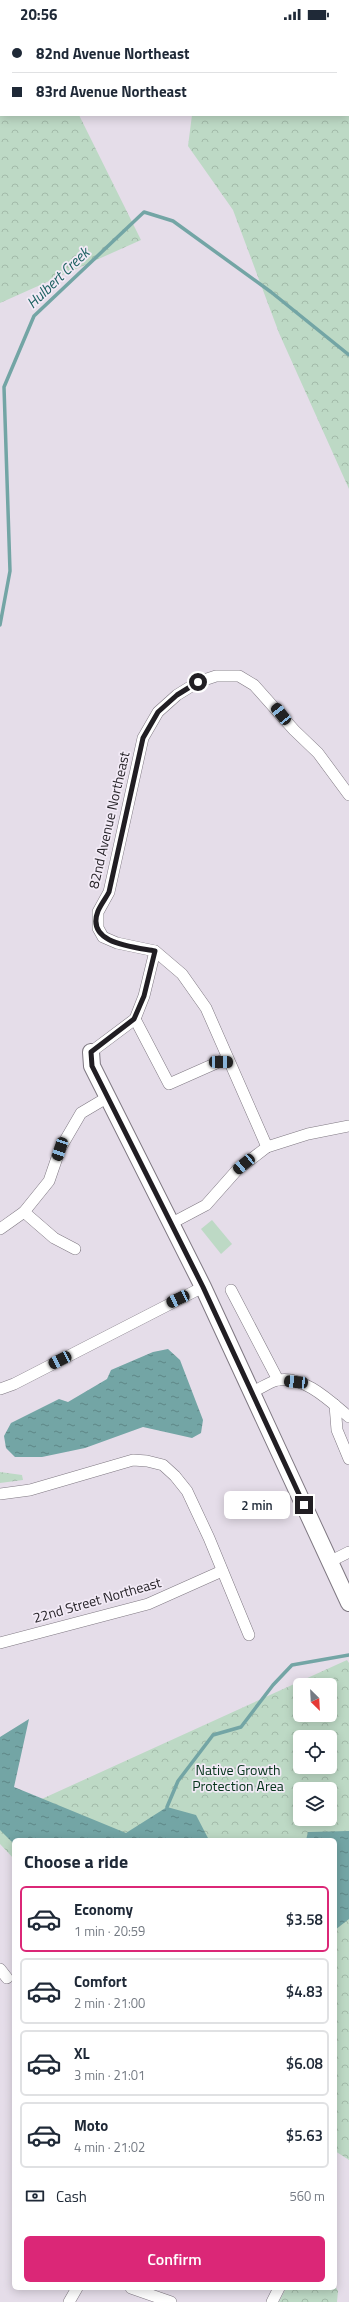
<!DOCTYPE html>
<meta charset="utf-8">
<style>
body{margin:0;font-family:"Titillium Web",sans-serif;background:#f6f6f7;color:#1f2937;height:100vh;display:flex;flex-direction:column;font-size:15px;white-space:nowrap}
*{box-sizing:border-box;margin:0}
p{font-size:13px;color:#747a83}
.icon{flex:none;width:22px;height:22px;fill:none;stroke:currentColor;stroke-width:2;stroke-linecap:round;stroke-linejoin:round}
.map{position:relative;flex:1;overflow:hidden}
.side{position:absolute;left:12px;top:1810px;width:325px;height:452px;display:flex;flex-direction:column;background:#fff;border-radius:6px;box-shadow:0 2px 10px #0003}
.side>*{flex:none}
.hud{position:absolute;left:0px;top:0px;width:349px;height:88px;box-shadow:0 2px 10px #0003;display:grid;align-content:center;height:88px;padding:0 12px;background:#fff}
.needle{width:26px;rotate:156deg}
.buttons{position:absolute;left:293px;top:1650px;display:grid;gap:8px}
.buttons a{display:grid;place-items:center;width:44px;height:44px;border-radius:6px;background:#fff;box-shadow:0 2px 10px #0003;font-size:20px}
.end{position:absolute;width:18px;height:18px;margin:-9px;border:5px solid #211e23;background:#fff;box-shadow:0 0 0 2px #fff}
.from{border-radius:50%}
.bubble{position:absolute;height:28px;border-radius:6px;background:#fff;box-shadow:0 2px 10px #0003;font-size:13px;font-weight:600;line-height:28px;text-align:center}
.car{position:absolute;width:12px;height:24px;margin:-12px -6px;border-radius:5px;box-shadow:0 0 3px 1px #0007;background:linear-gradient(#222 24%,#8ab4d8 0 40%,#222 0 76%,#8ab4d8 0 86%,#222 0)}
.hud b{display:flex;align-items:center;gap:14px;height:38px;font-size:15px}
.hud b+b{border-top:1px solid #e0e1e3}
.hud i{width:10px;height:10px;background:#1f2937}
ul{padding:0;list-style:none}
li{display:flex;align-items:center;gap:12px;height:66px;margin:0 8px 6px;padding:0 4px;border:2px solid #e0e1e3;border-radius:6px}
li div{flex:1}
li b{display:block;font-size:15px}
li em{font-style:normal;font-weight:600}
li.current{border-color:#db2777}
li>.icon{width:36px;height:36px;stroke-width:1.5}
h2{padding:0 12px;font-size:18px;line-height:48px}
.pay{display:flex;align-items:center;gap:10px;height:44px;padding:0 12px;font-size:15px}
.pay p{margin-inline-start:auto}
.primary-button{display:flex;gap:8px;margin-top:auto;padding:8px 12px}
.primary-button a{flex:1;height:46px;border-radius:6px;background:#db2777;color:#fff;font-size:16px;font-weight:600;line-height:46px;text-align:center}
.status{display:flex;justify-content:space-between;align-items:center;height:28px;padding:0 20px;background:#fff;direction:ltr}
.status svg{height:11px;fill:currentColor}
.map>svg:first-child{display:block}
.grass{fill:#bdd9c5}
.forest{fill:url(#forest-crowns);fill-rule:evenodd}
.water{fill:url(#water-ripples)}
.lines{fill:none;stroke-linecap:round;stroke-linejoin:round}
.stream{stroke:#73a5a5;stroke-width:3.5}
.street-casing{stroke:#7f7882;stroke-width:12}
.secondary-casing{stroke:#7f7882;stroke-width:18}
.street{stroke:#fff;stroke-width:11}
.secondary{stroke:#fff;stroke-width:16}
.route{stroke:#211e23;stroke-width:5}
.labels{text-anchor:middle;stroke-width:3.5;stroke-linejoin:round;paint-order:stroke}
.street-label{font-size:14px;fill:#211e23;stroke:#f2eaf6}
.park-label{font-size:14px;fill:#05341b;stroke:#f2eaf6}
.water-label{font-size:15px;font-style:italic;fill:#1d6162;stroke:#f2eaf6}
</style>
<div class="status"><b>20:56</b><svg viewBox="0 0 49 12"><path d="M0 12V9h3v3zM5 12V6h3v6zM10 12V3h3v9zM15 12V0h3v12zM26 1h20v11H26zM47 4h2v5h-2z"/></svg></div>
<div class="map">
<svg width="349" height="2274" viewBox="0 0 349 2274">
<defs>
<pattern id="forest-crowns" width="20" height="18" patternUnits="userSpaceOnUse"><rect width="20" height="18" fill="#bdd9c5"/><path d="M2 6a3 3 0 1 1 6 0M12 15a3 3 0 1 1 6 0" fill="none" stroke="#a2baa9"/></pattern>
<pattern id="water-ripples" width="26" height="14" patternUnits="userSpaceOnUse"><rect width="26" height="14" fill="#73a5a5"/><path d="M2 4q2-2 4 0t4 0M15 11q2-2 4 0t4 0" fill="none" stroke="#5e8686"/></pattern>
</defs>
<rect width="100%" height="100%" fill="#e5dde9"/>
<path class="grass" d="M212,1192L232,1216L221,1226L201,1201Z"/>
<g class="forest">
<path d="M0,0L37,1H1V87H79L141,212L0,275Z"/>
<path d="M205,0H349V461L279,305L233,182L188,118L192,87H348V1Z"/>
<path d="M0,1444L22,1447L23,1452L0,1455Z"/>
<path d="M347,1632L349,1635V2132L335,2123V1812H14V1831L0,1816V1790ZM300,1657H330V1687H300ZM300,1709H330V1739H300ZM300,1761H330V1791H300Z"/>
<path d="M335,2258L338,2263L337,2274H279L286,2260Z"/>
</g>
<g class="water">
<path d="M168,1321L180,1332L203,1392L201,1405L192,1410L143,1399L85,1420L42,1429H15L6,1420L4,1408L11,1395L59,1371L68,1374L107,1351L111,1342L153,1324Z"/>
<path d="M29,1691L14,1759L126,1805L167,1779L196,1787L209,1812H14V1816L0,1802V1709Z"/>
<path d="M349,1803V1891L335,1902V1812H306L308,1804Z"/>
</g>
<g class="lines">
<g class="stream">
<path d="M0,597L10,543L4,359L34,288L144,184L173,193L271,264L349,327"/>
<path d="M167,1779L178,1753L213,1707L241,1699L273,1657L292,1637L349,1627"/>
</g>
<defs>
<g id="street">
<path d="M135,991L169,1056L221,1033L229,1034"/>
<path d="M91,1024L135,991L144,968L155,923"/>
<path d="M267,1119L206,980L182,946L155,923L117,915L103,909L98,900V884L109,864L143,710L158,684L177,667L198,654L216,648H239L254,657L294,702L318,725L349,767"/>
<path d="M24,1184L54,1210L75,1221"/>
<path d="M172,1195L206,1177L237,1142L267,1119L308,1106L349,1098"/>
<path d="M0,1201L24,1184L49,1153L60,1121L81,1085L108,1069"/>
<path d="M231,1262L278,1352"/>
<path d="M0,1361L14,1356L203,1259"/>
<path d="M252,1364C260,1361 269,1354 278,1352C304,1347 331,1374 349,1389"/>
<path d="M335,1377L337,1402L349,1431"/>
<path d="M0,1466L30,1462L133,1432L147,1433L163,1437L175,1448L187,1463L209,1510L249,1607"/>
<path d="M331,1533L349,1524"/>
<path d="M0,1615L148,1576L222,1543"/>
<path d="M0,1941L7,1950"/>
<path d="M131,2260L171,2274"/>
<path d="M69,2274L77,2260"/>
<path d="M272,2274L279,2260"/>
</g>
<path id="secondary" d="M91,1024L92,1038L203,1259L349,1575"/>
</defs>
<use href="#street" class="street-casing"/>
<use href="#secondary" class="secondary-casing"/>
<use href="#street" class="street"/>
<use href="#secondary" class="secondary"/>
</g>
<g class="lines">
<path class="route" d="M198,654L177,667L158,684L143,710L109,864C106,870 101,876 98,883C85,916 134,919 155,923L144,968L134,991L91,1024L92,1038L203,1259L304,1477"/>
</g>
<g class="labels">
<g class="street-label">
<text transform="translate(109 792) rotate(-77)" y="5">82nd Avenue Northeast</text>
<text transform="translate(97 1572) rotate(-16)" y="5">22nd Street Northeast</text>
</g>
<g class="park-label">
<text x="238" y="1747">Native Growth<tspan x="238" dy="16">Protection Area</tspan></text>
</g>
<g class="water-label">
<text transform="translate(58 250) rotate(-44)" y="5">Hulbert Creek</text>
</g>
</g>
</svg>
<div class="buttons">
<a><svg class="needle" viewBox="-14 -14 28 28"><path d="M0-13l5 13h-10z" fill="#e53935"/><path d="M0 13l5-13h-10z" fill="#747a83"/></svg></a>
<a><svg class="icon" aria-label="locate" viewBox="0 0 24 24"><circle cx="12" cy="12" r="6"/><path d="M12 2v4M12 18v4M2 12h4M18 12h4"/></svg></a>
<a><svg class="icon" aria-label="layers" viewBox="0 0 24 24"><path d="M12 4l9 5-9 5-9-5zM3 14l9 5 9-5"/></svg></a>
</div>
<i class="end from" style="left:198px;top:654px"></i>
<i class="end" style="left:304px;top:1477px"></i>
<div class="bubble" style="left:224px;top:1463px;width:66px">2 min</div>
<i class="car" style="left:281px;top:686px;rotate:322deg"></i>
<i class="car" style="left:221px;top:1034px;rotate:91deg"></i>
<i class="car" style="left:60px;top:1121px;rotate:198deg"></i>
<i class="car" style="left:244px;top:1136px;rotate:230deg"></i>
<i class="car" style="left:178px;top:1271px;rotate:245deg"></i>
<i class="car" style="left:60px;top:1332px;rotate:243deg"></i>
<i class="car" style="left:296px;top:1354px;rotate:276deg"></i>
<div class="hud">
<b><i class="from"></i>82nd Avenue Northeast</b>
<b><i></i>83rd Avenue Northeast</b>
</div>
<section class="side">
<h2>Choose a ride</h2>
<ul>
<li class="current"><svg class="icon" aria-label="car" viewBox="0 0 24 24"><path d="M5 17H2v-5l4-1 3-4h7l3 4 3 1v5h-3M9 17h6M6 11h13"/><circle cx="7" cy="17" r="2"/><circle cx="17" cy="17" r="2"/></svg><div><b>Economy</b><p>1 min · 20:59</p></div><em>$3.58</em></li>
<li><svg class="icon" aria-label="car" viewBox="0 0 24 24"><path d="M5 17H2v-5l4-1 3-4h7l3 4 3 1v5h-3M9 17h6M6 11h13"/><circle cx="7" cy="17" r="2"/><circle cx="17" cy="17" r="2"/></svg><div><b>Comfort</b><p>2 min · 21:00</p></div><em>$4.83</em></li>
<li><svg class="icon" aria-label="car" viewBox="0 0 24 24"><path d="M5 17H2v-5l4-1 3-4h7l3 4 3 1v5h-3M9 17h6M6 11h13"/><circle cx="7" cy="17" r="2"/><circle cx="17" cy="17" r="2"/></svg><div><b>XL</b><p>3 min · 21:01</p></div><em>$6.08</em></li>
<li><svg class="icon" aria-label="car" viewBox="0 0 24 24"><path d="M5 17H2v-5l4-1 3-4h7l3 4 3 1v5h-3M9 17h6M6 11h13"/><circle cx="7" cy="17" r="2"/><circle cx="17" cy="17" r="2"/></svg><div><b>Moto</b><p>4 min · 21:02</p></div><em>$5.63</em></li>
</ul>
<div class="pay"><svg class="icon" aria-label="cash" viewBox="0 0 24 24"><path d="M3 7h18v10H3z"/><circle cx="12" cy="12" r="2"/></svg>Cash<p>560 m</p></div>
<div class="primary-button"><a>Confirm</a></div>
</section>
</div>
